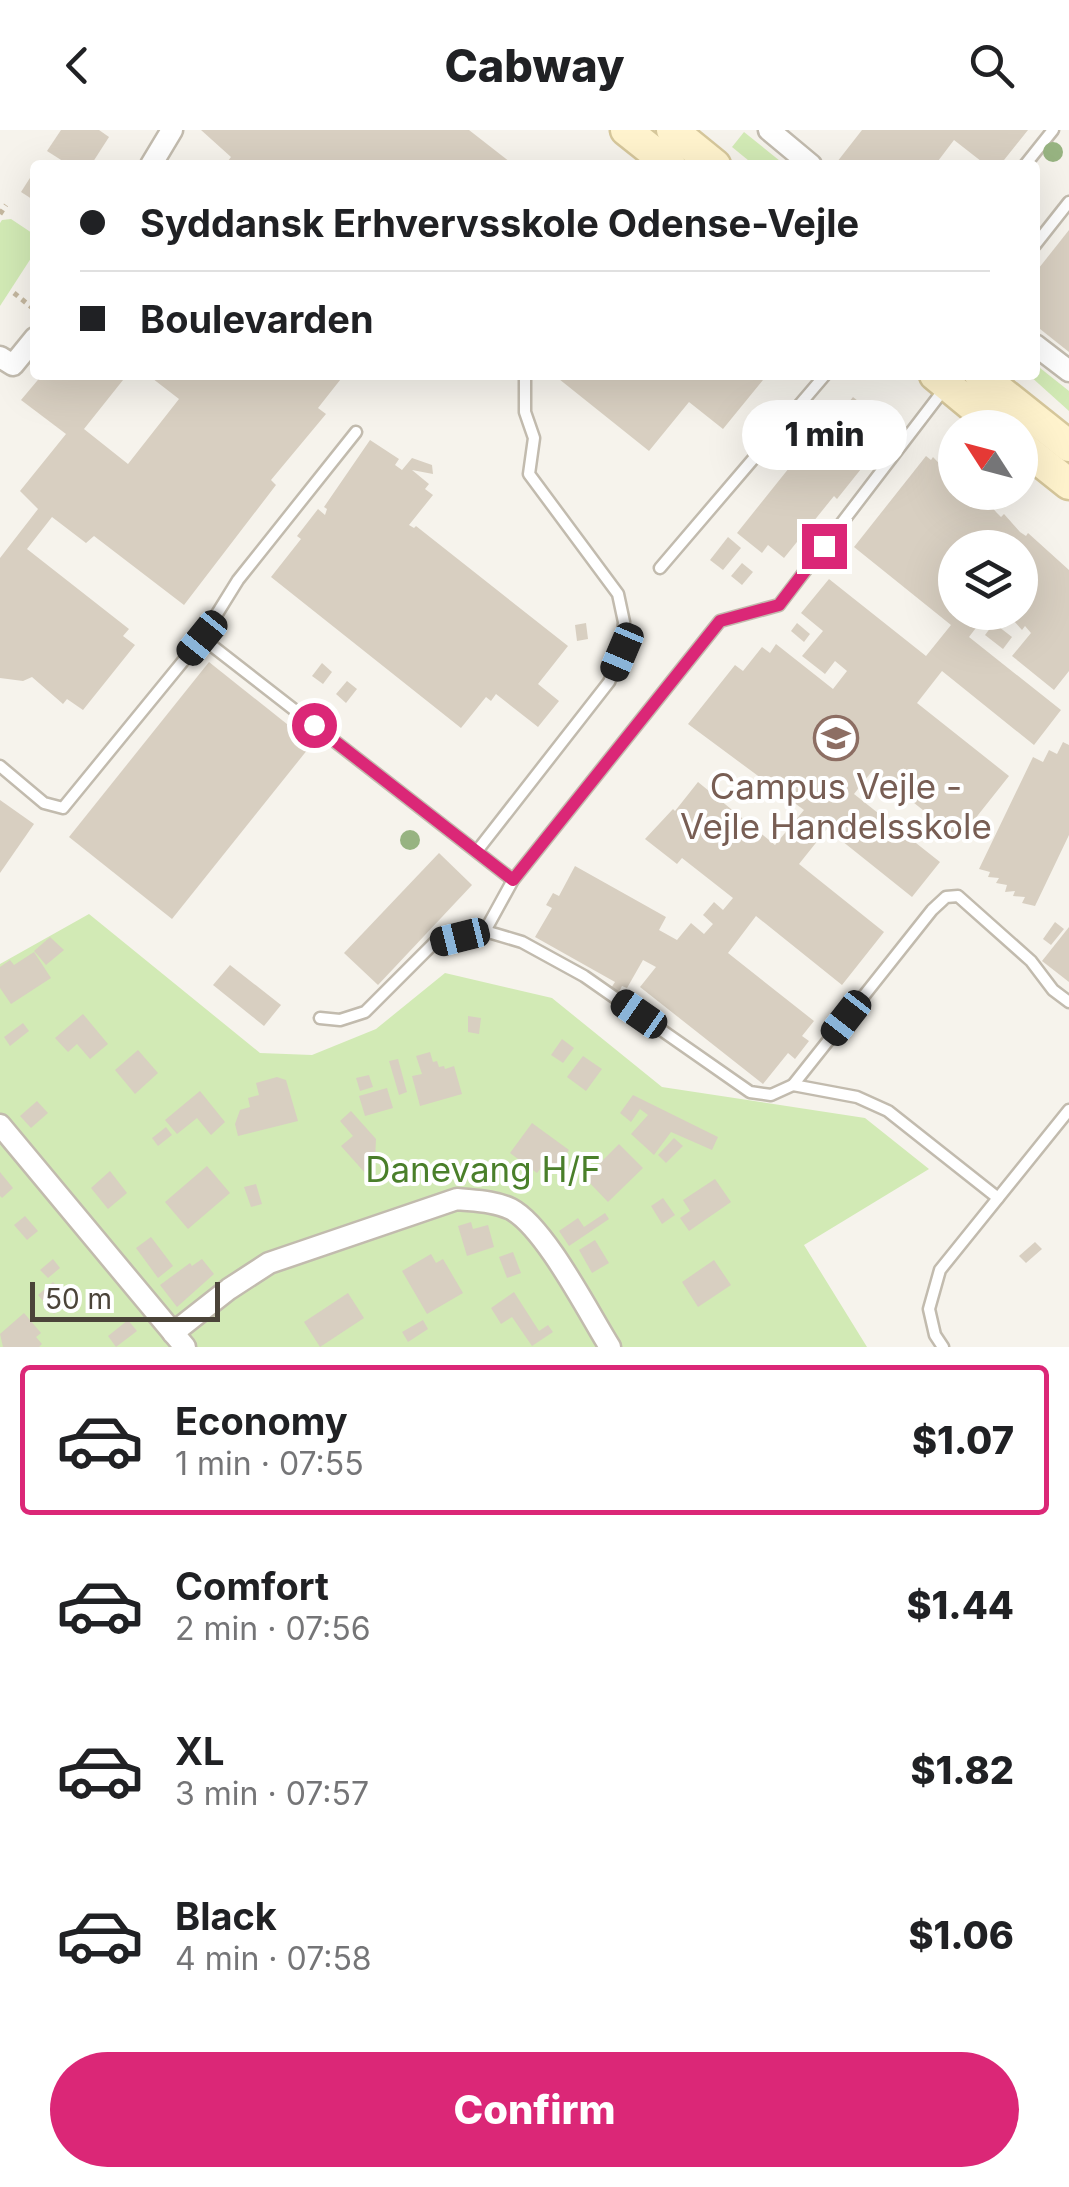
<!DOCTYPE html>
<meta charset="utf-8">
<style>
body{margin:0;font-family:Inter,sans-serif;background:#f2f2f2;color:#202124;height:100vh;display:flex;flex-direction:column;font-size:38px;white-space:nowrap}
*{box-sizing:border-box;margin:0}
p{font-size:32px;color:#757577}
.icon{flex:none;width:55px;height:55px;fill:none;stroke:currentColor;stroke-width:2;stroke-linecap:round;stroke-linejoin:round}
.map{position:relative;height:1217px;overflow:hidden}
.drawer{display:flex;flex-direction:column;background:#fff;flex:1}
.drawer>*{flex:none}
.top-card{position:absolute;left:30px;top:30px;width:1010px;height:220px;border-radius:10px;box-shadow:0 10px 40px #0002;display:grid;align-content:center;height:220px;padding:0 50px;background:#fff}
.needle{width:65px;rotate:306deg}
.tools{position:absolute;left:938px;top:280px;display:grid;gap:20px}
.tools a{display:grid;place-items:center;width:100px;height:100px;border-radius:50%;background:#fff;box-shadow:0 10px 40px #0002;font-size:50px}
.scale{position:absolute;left:30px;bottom:25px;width:190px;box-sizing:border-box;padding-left:10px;border:5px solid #4b4439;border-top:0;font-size:28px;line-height:35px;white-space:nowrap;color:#4b4439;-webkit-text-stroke:8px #fff;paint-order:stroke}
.end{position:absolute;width:45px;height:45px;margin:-22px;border:12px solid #db2777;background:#fff;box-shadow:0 0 0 5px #fff}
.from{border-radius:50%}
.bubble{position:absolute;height:70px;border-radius:35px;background:#fff;box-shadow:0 10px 40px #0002;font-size:32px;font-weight:800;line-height:70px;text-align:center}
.car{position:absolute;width:30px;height:60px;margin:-30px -15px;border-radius:12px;box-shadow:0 0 8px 2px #0007;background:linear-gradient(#222 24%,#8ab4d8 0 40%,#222 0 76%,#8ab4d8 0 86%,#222 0)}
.top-card b{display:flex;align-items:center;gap:35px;height:95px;font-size:38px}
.top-card b+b{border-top:2px solid #e0e0e0}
.top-card i{width:25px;height:25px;background:#202124}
ul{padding:18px 0 0;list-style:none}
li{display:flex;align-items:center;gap:30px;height:150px;margin:0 20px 15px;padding:0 30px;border:5px solid transparent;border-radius:10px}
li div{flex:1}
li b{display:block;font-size:38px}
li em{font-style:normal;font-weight:800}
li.on{border-color:#db2777}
li>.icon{width:90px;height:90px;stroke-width:1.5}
.primary-button{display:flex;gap:20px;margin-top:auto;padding:20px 50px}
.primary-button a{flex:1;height:115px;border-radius:60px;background:#db2777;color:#fff;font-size:40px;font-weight:800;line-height:115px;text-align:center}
header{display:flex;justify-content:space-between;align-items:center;height:130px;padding:0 50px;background:#fff;font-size:45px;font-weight:800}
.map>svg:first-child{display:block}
.green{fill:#d2eab5}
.building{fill:#d8cfc1}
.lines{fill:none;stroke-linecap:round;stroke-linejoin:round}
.service-casing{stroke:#c2bbae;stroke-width:15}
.minor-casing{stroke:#c2bbae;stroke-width:25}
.secondary-casing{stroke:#d6c79b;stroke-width:35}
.path{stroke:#c4b79f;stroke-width:5;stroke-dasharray:5 5;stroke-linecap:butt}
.service{stroke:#fff;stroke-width:10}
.minor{stroke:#fff;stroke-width:20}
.secondary{stroke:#fff3cd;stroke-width:30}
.tree{fill:#97b381}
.route{stroke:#db2777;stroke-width:12}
.labels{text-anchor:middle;stroke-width:8;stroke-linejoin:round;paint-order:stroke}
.education-label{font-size:35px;fill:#785e54;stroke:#fff}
.park-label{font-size:35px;fill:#4a7f2a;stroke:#fff}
</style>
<header><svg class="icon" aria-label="back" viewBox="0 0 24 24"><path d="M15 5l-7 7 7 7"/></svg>Cabway<svg class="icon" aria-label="search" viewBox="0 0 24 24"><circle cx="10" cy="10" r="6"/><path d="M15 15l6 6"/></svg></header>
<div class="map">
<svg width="1069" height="1217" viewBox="0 0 1069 1217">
<rect width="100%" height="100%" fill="#f6f3ec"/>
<g class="green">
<path d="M744,2L785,35H754L732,17Z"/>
<path d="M11,89L35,105V122L0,176V93L2,90Z"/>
<path d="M1035,234L1069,261V281L1029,245H1035Z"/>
<path d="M89,784L260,923L312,925L376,899L445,843L552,868L662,957L865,988L929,1039L804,1115L867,1217H0V834Z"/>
</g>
<g class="building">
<path d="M61,0H99L109,7L91,35H69L47,21Z"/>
<path d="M201,0H469L514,35H225L231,27Z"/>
<path d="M862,0H1028L1000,35H986L954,10L935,35H840L837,32Z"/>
<path d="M35,40V71L21,62Z"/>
<path d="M1069,100V222L1035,195V143Z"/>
<path d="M42,245H127L84,299L128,334L179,269L148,245H344L318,278L326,284L271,350L276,355L184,475L94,406L86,413L52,387L27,419L129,499L123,506L135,515L83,580L67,569L63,574L32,547L23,551L0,548V428L38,379L20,361L66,304L21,270Z"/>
<path d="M554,245H767L723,299L689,272L649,321Z"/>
<path d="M853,267L893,299L837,369L834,366L784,428L768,415L762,423L737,403L793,333L797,336Z"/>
<path d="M370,310L399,329L395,335L402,340L412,328L432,335L433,344L412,340L429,354L425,359L433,365L409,395L414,398L416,396L568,516L538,554L559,571L538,597L496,564L491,571L486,567L461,598L271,447L301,409L297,406L318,379L325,385L327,379L324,377Z"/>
<path d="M926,326L931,330L933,327L955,350V362H971L978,368L981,365L997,383L1001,387L1004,384L1020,402L1026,406L1028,403L1069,440V541L1054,560L1012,526L1031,503L1025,496L1022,500L1006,482H1020V418H955V482H988L969,507L1061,580L1034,615L942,541L917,573L1009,646L959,709L873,640L854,664L940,732L912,767L827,699L799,734L884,802L842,855L756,786L728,823L814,891L802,906L809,911L795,929L788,923L763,954L640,857L656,837L643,830L627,858L622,856L619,862L611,858L615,852L535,807L552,778L546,775L553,763L559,766L575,736L666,787L659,800L677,810L691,793L704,804L713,794L703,785L714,772L723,780L733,768L682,728L677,734L645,709L673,679L675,681L698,652L775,715L804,680L688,594L735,535L743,541L762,517L770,523L776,514L833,559L847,541L835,531L825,544L802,526L823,501L801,483L829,449L926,526L951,495L854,417Z"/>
<path d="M728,407L741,418L723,440L710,430Z"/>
<path d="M742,433L753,442L742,455L731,446Z"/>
<path d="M586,493L588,509L577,511L575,495Z"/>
<path d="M797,493L810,504L804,512L791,501Z"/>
<path d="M994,493L1012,507L1003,519L985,505Z"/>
<path d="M209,532L312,614L172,789L69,707Z"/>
<path d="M322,533L332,542L323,554L312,546Z"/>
<path d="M347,551L357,559L346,573L336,564Z"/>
<path d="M1063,612L1069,615V705L1035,776L1022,773L1025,767L1013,766L1015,761L1005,762L1007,755L996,753L999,748L988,747L990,742L979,739L1033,627L1043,632L1049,620L1057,624Z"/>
<path d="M0,670L34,694L0,743Z"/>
<path d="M439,723L472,755L378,855L344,823Z"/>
<path d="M1055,792L1064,799L1051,815L1043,809Z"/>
<path d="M1069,797V852L1042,831Z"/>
<path d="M50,807L64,820L46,835L34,821Z"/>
<path d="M34,822L51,848L11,874L0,858V837L10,830L14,835Z"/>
<path d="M230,835L281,875L264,896L213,855Z"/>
<path d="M83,884L108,914L90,929L77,914L68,922L55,908Z"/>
<path d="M468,886L481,888L479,904L468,902Z"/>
<path d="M23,893L29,901L10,916L4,907Z"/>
<path d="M562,909L574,918L563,933L551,925Z"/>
<path d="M138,920L158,943L135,964L115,940Z"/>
<path d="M430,922L433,932L437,931L439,937L444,936L445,939L454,936L462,964L420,976L412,946L422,944L416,926Z"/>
<path d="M583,926L602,939L586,961L567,947Z"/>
<path d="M398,929L407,962L399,965L389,931Z"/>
<path d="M369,945L373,957L360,961L356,948Z"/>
<path d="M277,947L286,950L298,991L238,1006L235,994L240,980L250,977L248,968L259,965L256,953Z"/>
<path d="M387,958L393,978L365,986L359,966Z"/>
<path d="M200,961L225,992L211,1005L197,988L177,1004L165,990Z"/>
<path d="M633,965L718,1007L712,1020L671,1002L654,1025L631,1004L648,985L640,979L631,992L620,983Z"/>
<path d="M37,971L48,983L31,998L20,986Z"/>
<path d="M351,981L376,1009L374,1053L341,1016L353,1006L340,991Z"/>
<path d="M532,993L569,1020L554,1041L544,1034L537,1043L510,1023Z"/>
<path d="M166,997L172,1005L158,1016L152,1008Z"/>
<path d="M674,1008L683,1016L666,1033L658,1025Z"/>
<path d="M619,1014L643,1038L608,1072L585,1048Z"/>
<path d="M207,1036L230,1063L188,1099L165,1072Z"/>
<path d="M110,1041L127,1063L108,1079L91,1058Z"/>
<path d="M0,1042L13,1058L2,1068L0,1066Z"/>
<path d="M715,1049L731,1072L689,1101L680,1088L690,1081L683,1070Z"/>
<path d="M256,1054L262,1074L251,1077L244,1057Z"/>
<path d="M663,1068L675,1085L662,1094L651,1076Z"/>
<path d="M605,1083L609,1089L569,1116L559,1101L578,1088L584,1097Z"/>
<path d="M25,1086L38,1101L27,1110L14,1095Z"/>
<path d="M471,1092L473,1099L488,1095L494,1117L467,1126L458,1096Z"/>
<path d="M151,1107L173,1136L158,1148L136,1118Z"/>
<path d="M595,1110L609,1133L592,1143L579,1120Z"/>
<path d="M1035,1112L1042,1119L1026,1133L1019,1126Z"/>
<path d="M513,1122L521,1143L507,1148L499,1127Z"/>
<path d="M431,1124L436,1133L443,1129L463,1163L427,1184L402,1141Z"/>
<path d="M53,1129L60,1138L48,1148L40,1140Z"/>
<path d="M202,1129L214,1144L177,1177L160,1155L190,1133L192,1136Z"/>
<path d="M714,1130L731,1155L698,1177L682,1152Z"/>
<path d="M53,1152L71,1170L54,1184L38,1165Z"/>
<path d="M514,1162L539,1201L548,1195L553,1202L532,1216L512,1187L501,1194L491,1178Z"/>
<path d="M348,1163L364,1188L320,1217L304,1192Z"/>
<path d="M24,1183L41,1203L36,1207L42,1214L39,1217H3L0,1204Z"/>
<path d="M128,1190L137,1201L116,1217L108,1206Z"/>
<path d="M423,1190L428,1199L408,1212L402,1202Z"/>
</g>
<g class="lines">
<defs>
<g id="service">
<path d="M1025,35L1053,0"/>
<path d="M1035,115L1069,72"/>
<path d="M660,438L825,245"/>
<path d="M202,508L238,450L356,302"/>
<path d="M0,636L44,673L63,678L202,508L513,750"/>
<path d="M477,721L609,552L622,522L624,492L618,464L529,344L534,308L525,282V245"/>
<path d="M485,801L513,750L720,491L779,475L945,258"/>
<path d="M320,888L340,890L365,882L434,813L485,801L522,812L584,846L750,962L771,965L793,955L932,780L946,767L958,766L1031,831L1053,860L1069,872"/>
<path d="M793,955L857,967L888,981L998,1068"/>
<path d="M943,1217L935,1205L929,1179L940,1140L1069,980"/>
</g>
<g id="minor">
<path d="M769,0L811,35"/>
<path d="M151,35L172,0"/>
<path d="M1035,215L1069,241"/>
<path d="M0,227L13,235L35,208"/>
<path d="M0,995L185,1217"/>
<path d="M173,1203L229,1159L269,1133L457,1069C475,1071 494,1071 511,1079C545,1097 588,1182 610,1217"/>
</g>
<g id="secondary">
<path d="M626,0L670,35"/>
<path d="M672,0L715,35"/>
<path d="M935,245L999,298"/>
<path d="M980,245L1069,316"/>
<path d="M1020,315L1069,354"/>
</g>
</defs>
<use href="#service" class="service-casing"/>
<use href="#minor" class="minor-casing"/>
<use href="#secondary" class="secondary-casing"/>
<g class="path">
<path d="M0,84L6,75"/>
<path d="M14,163L35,180"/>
</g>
<use href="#service" class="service"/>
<use href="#minor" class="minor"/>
<use href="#secondary" class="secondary"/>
</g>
<g class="tree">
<circle cx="1053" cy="22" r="10"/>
<circle cx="410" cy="710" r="10"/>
</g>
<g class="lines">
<path class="route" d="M314,595L513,750L720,491L779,475L824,416"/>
</g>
<defs>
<symbol id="school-ring" viewBox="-11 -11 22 22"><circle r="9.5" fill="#fff" stroke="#8d6e63" stroke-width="1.5"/><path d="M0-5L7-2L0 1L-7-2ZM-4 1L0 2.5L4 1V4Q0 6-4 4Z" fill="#8d6e63"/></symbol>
</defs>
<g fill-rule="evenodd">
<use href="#school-ring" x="811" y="583" width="50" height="50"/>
</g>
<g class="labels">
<g class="education-label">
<text x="836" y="669">Campus Vejle -<tspan x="836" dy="40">Vejle Handelsskole</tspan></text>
</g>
<g class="park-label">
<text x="483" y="1052">Danevang H/F</text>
</g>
</g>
</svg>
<div class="tools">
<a><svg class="needle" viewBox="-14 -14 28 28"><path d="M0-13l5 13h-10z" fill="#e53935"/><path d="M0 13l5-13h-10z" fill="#757577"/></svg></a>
<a><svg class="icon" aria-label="layers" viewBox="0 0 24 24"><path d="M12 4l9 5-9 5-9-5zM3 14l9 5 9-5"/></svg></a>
</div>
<div class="scale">50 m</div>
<i class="end from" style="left:314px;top:595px"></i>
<i class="end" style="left:824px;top:416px"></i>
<div class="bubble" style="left:742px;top:270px;width:165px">1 min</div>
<i class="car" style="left:202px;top:508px;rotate:219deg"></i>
<i class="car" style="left:622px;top:522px;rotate:203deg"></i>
<i class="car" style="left:460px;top:807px;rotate:256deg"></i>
<i class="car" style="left:639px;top:884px;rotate:305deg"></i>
<i class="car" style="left:846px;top:888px;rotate:218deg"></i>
<div class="top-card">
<b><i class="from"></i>Syddansk Erhvervsskole Odense-Vejle</b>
<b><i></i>Boulevarden</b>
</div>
</div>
<section class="drawer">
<ul>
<li class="on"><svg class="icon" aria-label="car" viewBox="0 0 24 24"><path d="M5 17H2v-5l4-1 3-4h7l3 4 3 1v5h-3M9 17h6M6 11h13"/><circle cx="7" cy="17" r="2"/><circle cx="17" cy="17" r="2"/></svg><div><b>Economy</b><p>1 min · 07:55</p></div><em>$1.07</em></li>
<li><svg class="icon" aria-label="car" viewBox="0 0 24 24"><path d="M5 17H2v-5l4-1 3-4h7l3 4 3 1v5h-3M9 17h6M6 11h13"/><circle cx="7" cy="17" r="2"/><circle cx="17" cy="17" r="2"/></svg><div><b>Comfort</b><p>2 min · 07:56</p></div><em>$1.44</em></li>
<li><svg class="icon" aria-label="car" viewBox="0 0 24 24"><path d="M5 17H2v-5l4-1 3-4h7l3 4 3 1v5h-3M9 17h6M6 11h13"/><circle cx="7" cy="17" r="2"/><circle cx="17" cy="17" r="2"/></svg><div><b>XL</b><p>3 min · 07:57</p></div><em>$1.82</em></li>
<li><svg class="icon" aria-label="car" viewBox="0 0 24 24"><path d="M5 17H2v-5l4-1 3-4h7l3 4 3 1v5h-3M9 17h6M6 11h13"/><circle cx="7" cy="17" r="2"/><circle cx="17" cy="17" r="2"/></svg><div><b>Black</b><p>4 min · 07:58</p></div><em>$1.06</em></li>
</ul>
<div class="primary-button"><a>Confirm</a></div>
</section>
